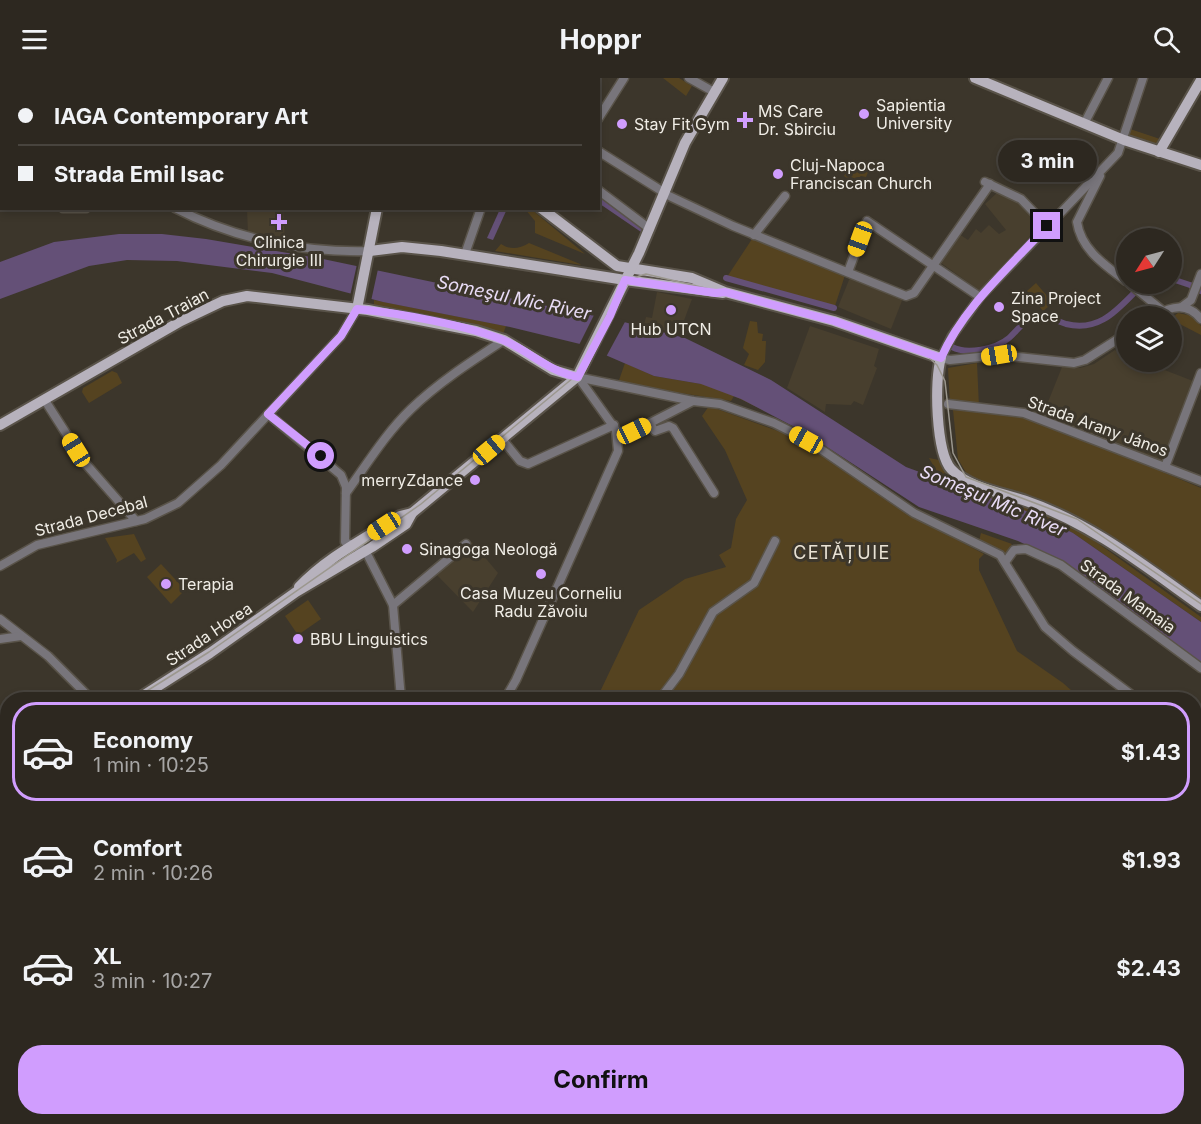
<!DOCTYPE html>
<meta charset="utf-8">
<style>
body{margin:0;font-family:Inter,sans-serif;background:#353029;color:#f1f3f6;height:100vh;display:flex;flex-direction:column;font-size:22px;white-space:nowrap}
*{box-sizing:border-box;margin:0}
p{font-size:20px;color:#a7a6a5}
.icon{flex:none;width:33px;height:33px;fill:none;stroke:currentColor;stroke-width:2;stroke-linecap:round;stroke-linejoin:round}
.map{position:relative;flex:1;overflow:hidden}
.drawer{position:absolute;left:0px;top:614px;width:1202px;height:434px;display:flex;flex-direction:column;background:#2d2820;border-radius:24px 24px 0 0;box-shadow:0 3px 9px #0003,0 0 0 2px #48443e}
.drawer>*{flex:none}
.top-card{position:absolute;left:0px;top:0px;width:600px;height:132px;box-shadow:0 3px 9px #0003,0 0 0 2px #48443e;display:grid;align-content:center;height:132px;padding:0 18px;background:#2d2820}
.needle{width:39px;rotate:234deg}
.controls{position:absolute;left:1116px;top:150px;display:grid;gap:12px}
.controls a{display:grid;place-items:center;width:66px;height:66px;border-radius:50%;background:#2d2820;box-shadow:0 3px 9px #0003,0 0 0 2px #48443e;font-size:30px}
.end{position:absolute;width:27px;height:27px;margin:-14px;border:8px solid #d09dfe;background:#111;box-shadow:0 0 0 3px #111}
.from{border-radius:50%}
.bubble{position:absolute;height:42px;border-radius:21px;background:#2d2820;box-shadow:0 3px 9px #0003,0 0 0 2px #48443e;font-size:20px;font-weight:700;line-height:42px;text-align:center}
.car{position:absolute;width:18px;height:36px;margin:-18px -9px;border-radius:8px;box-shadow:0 0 4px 2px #0007;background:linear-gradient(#f5c518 24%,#345 0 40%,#f5c518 0 76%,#345 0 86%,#f5c518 0)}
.top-card b{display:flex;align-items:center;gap:21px;height:57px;font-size:22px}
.top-card b+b{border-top:2px solid #48443e}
.top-card i{width:15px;height:15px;background:#f1f3f6}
ul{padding:10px 0 0;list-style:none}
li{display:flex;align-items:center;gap:18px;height:99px;margin:0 12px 9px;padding:0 6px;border:3px solid transparent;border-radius:24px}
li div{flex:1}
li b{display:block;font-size:22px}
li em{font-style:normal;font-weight:700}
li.active{border-color:#d09dfe}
li>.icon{width:54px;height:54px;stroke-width:1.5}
.action{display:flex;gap:12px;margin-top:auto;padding:12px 18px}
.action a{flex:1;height:69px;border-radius:24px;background:#d09dfe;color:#111;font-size:24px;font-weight:700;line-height:69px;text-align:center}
header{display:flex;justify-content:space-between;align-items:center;height:78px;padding:0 18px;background:#2d2820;font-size:27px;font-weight:700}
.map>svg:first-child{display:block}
.built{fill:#483f2e}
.green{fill:#554320}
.water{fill:#645077}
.pier{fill:#3c362b}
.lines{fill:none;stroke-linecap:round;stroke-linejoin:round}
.canal{stroke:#645077;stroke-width:6}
.minor-casing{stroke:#595349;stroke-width:11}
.major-casing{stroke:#595349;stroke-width:14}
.minor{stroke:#78757b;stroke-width:8}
.major{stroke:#b7b2bd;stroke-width:10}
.tram{stroke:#9b978e;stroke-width:1.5}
.route{stroke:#d09dfe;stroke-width:8}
.poi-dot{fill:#d09dfe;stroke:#3c362b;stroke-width:2}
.labels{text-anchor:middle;stroke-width:6;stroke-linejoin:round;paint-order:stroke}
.poi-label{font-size:16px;fill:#f0ede6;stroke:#3c362b;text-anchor:start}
.street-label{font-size:16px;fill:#f0ede6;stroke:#3c362b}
.water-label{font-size:18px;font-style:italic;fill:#e9dcf6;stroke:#3c362b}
.neighbourhood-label{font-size:18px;letter-spacing:1.5px;fill:#e9e2d4;stroke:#3c362b}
</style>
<header><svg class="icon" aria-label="menu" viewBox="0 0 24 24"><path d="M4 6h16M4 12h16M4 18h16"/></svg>Hoppr<svg class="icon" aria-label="search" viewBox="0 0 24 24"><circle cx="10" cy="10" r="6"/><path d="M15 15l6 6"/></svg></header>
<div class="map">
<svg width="1201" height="1046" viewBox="0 0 1201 1046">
<rect width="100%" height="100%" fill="#3c362b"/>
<g class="built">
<path d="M1000,112L1024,129L1040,147L980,213L941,185L959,156L968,162L976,151L981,155L989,147L999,156L1006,152L985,126Z"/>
<path d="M247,131H283L285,162L248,156Z"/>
<path d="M851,197L903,220L891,251L838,229Z"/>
<path d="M657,214L692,221L679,256L644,247L646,239L652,240Z"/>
<path d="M810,248L879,271L874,288L877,290L863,327L854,323L851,327L826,326L825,334L787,310Z"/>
<path d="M1115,272L1126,277V284H1144L1193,303L1162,386L1042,339L1062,289L1080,290L1094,286Z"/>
<path d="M472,464L498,495L473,534L435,495Z"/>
</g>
<g class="green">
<path d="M663,0H679L692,8L686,18Z"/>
<path d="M1130,51L1157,60L1162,62L1158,68L1128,58Z"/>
<path d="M853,81L866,88L867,84L872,85L866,99L861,98L853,104L844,98Z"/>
<path d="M525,131H531L585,176L535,155V143Z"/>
<path d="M754,158L846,194L834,231L727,199Z"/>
<path d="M529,165L580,186L581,187L495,173L501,166C510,172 519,171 529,165Z"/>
<path d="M1036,205L1053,225L1043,233L1027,213Z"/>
<path d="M374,222L506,248L503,256L374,228Z"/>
<path d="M1178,235L1193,238L1201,248V257L1174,243L1173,239Z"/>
<path d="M750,243L757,244L758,255L763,256L762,263H766L765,284L758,292L744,287L749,276L743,270Z"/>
<path d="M625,285L654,298L701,306L706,301L782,341L734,318L731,323L618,305Z"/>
<path d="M977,285L979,329L950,326L948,290Z"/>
<path d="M112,293L117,295L122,305L89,325L82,314L83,310Z"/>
<path d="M709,328L797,360L914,439L984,476L979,481V492L1017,573L1063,605L1081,621H601L598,618L639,532L685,501L726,489L719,477L731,470L736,441L747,422L725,372L702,338Z"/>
<path d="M953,332L1024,336L1201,410V525L1075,438L968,398L958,381Z"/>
<path d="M929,380L939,382L955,407L941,401Z"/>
<path d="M958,403L965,408L1044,435L1078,451L1201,539V544L1073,455L1037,437L956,409Z"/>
<path d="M981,455L1012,466L1006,476L979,463Z"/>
<path d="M134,456L146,481L141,484L134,475L116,485L117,482L105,460Z"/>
<path d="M161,486L185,512L171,526L147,499Z"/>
<path d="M308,522L321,541L298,557L285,538Z"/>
<path d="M1194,924L1201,945V1046H1029L991,1040L997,1046L969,1044L973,1040H1194Z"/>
</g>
<g class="water">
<path d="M500,131H507L493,162L487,160Z"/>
<path d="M119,156H162L206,161L323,181L624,244L685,260L771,302L906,389L1037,437L1073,455L1201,544V586L1050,478L1018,463L919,429L804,354L741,321L701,306L654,298L580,266L510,249L383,224L272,195L177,183L127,182L89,188L0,221V184L54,164Z"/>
</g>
<g class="pier">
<path d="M357,186L378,191L371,223L350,218Z"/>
<path d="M595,235L626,242L606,279L578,269Z"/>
</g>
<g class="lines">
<g class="canal">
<path d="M473,0L475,2"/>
<path d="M598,121L642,151"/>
<path d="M726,200L834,230"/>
<path d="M1172,201L1190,207L1201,213"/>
<path d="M952,269C967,277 996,271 1009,260C1017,253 1024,242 1034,239C1045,236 1056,243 1066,246C1102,255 1120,228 1143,206"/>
</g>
<defs>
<g id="minor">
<path d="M480,0L481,2"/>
<path d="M540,0L541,2"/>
<path d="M689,0L714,14"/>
<path d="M202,2L203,0"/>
<path d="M568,2L569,0"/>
<path d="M598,41L624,0"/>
<path d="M1084,46L1108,0"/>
<path d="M598,73L665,115"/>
<path d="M0,92L2,93"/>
<path d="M1100,98L1077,144C1081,172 1106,188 1126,203"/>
<path d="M985,104L1021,121L1047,148"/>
<path d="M598,112L650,151"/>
<path d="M665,116L733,148L906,218L914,215L990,106"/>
<path d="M63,130H86"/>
<path d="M175,130C235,161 303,175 370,173"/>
<path d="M754,157L785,118"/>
<path d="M465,176L481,130"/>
<path d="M848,194L867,143L980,219"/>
<path d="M1130,206L1163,233"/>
<path d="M1183,228L1191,222L1201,196"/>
<path d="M1154,238C1172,228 1187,224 1201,241"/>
<path d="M1126,256L1085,282L1074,285L999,277L950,282L941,280L952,258L980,219L1118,75L1143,0"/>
<path d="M577,299L693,323L720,326L774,345L806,361L914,435L1000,477L1045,549L1073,573L1137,621"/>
<path d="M44,321L85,385L136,443"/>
<path d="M948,326L1024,335L1201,403"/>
<path d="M268,336L341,397L346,409L345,464L365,472L393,527L401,621"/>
<path d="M650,346L655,353L669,348L673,350L714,415"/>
<path d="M502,361L520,383L528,386L614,347"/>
<path d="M619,361L693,323"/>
<path d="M1165,389L1201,295"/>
<path d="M346,415C367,386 386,355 411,331C439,304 472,283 504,262"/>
<path d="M1006,483L1014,472L1026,471L1061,487L1201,590"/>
<path d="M0,488L37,467L145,441L178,425L221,387L341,258L357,231"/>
<path d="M393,527L466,466"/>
<path d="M0,541L48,578L91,621"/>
<path d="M0,561L21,558"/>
<path d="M505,621L516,602L618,373L616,352L578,299"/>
<path d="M660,621L679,596L713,534L754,505L775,463"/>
<path d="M1194,673L1201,678"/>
<path d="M0,830L8,828"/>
<path d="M0,934L8,901"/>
<path d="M0,942L8,941"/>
<path d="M0,952L8,948"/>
<path d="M0,964L8,976"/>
<path d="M80,1040L87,1046"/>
<path d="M227,1040L235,1046"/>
<path d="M328,1040L334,1046"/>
<path d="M436,1040L440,1046"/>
<path d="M732,1040L749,1046"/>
<path d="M761,1040V1046"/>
<path d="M862,1040L866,1046"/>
<path d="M1085,1040L1088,1046"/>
<path d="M207,1046L213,1040"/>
<path d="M408,1046L414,1040"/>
<path d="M932,1046L943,1040"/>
</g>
<g id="major">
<path d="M428,0L430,2"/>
<path d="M975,0L1124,62L1201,87"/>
<path d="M409,2L410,0"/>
<path d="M1159,74L1201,2"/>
<path d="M541,130L617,188L692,200L725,214L834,243L941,280C934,302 936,374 951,391C968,410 1003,415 1026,423C1091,445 1146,489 1201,528"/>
<path d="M370,173L402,169L441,173L625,202L723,215"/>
<path d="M357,231L377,130"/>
<path d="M0,347L181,243L223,223L247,218L368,232L476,253L504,262L553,292L577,299"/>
<path d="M299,509C327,479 366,460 400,438L412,435"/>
<path d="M138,621L210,575L296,514L372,469L406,446L412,435L577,299L639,175L685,65L723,0"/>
<path d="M0,709L8,704"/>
<path d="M0,1032L8,1038"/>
<path d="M9,1040L17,1046"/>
</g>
</defs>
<use href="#minor" class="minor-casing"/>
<use href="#major" class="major-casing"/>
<use href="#minor" class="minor"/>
<use href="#major" class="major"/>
<g class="tram">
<path d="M134,621L209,574L421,426L573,300C596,274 611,202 646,196L832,240L924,275L937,287L945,303L953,375L966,399L1077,441L1201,526"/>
<path d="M0,708L8,703"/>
</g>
</g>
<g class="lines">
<path class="route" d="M321,378L268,336L341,258L357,231C398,235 466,247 503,262C529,273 549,294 578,299L610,238L625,202L716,215L725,214L834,243L941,280C964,228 1009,190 1047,148"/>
</g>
<g class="poi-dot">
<circle cx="864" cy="36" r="6"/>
<path d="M742 33h6v6h6v6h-6v6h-6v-6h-6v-6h6z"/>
<circle cx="622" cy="46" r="6"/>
<circle cx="778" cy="96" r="6"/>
<path d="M276 135h6v6h6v6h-6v6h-6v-6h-6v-6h6z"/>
<circle cx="999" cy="229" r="6"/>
<circle cx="671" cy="232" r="6"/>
<circle cx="475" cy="402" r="6"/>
<circle cx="407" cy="471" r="6"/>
<circle cx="541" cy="496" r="6"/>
<circle cx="166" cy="506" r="6"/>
<circle cx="298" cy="561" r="6"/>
</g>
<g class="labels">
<g class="poi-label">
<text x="876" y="33">Sapientia<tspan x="876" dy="18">University</tspan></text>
<text x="758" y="39">MS Care<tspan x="758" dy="18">Dr. Sbirciu</tspan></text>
<text x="634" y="52">Stay Fit Gym</text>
<text x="790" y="93">Cluj-Napoca<tspan x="790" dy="18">Franciscan Church</tspan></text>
<text x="279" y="170" text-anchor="middle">Clinica<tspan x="279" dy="18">Chirurgie III</tspan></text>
<text x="1011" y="226">Zina Project<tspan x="1011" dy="18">Space</tspan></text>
<text x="671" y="257" text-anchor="middle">Hub UTCN</text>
<text x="463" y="408" text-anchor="end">merryZdance</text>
<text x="419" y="477">Sinagoga Neologă</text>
<text x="178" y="512">Terapia</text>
<text x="541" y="521" text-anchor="middle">Casa Muzeu Corneliu<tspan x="541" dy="18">Radu Zăvoiu</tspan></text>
<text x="310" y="567">BBU Linguistics</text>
</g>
<g class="street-label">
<text transform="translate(163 238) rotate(-28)" y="6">Strada Traian</text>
<text transform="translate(1098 348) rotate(20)" y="6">Strada Arany János</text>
<text transform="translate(91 438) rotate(-15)" y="6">Strada Decebal</text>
<text transform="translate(1128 518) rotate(36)" y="6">Strada Mamaia</text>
<text transform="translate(209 556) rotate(-34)" y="6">Strada Horea</text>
</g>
<g class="water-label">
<text transform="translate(514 220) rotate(12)" y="6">Someşul Mic River</text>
<text transform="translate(993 423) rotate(23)" y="6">Someşul Mic River</text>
</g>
<g class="neighbourhood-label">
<text x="842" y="481">CETĂȚUIE</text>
</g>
</g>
</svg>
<div class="controls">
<a><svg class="needle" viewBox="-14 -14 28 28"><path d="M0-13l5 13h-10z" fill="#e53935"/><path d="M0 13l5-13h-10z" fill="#a7a6a5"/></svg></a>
<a><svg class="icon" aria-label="layers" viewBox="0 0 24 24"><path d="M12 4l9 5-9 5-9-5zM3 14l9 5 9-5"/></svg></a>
</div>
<i class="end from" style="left:321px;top:378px"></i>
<i class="end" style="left:1047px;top:148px"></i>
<div class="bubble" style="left:998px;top:62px;width:99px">3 min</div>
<i class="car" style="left:860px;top:161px;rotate:200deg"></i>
<i class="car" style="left:999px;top:277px;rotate:261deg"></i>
<i class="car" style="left:634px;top:353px;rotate:64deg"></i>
<i class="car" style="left:806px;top:362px;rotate:299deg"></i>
<i class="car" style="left:76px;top:372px;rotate:328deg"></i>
<i class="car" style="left:489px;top:372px;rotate:50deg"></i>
<i class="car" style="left:384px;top:448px;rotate:237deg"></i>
<div class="top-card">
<b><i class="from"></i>IAGA Contemporary Art</b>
<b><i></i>Strada Emil Isac</b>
</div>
<section class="drawer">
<ul>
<li class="active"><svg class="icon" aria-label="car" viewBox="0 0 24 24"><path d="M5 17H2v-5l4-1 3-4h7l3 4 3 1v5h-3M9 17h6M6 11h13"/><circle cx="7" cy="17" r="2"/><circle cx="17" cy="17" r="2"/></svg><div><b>Economy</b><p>1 min · 10:25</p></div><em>$1.43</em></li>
<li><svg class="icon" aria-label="car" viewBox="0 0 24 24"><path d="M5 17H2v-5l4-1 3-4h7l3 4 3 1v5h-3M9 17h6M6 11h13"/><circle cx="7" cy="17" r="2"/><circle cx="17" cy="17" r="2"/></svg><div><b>Comfort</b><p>2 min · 10:26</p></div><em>$1.93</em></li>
<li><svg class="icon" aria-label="car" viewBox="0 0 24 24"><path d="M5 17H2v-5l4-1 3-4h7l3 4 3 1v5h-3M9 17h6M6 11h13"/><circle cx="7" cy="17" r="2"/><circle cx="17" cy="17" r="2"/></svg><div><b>XL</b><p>3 min · 10:27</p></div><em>$2.43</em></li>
</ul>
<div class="action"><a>Confirm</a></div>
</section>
</div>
